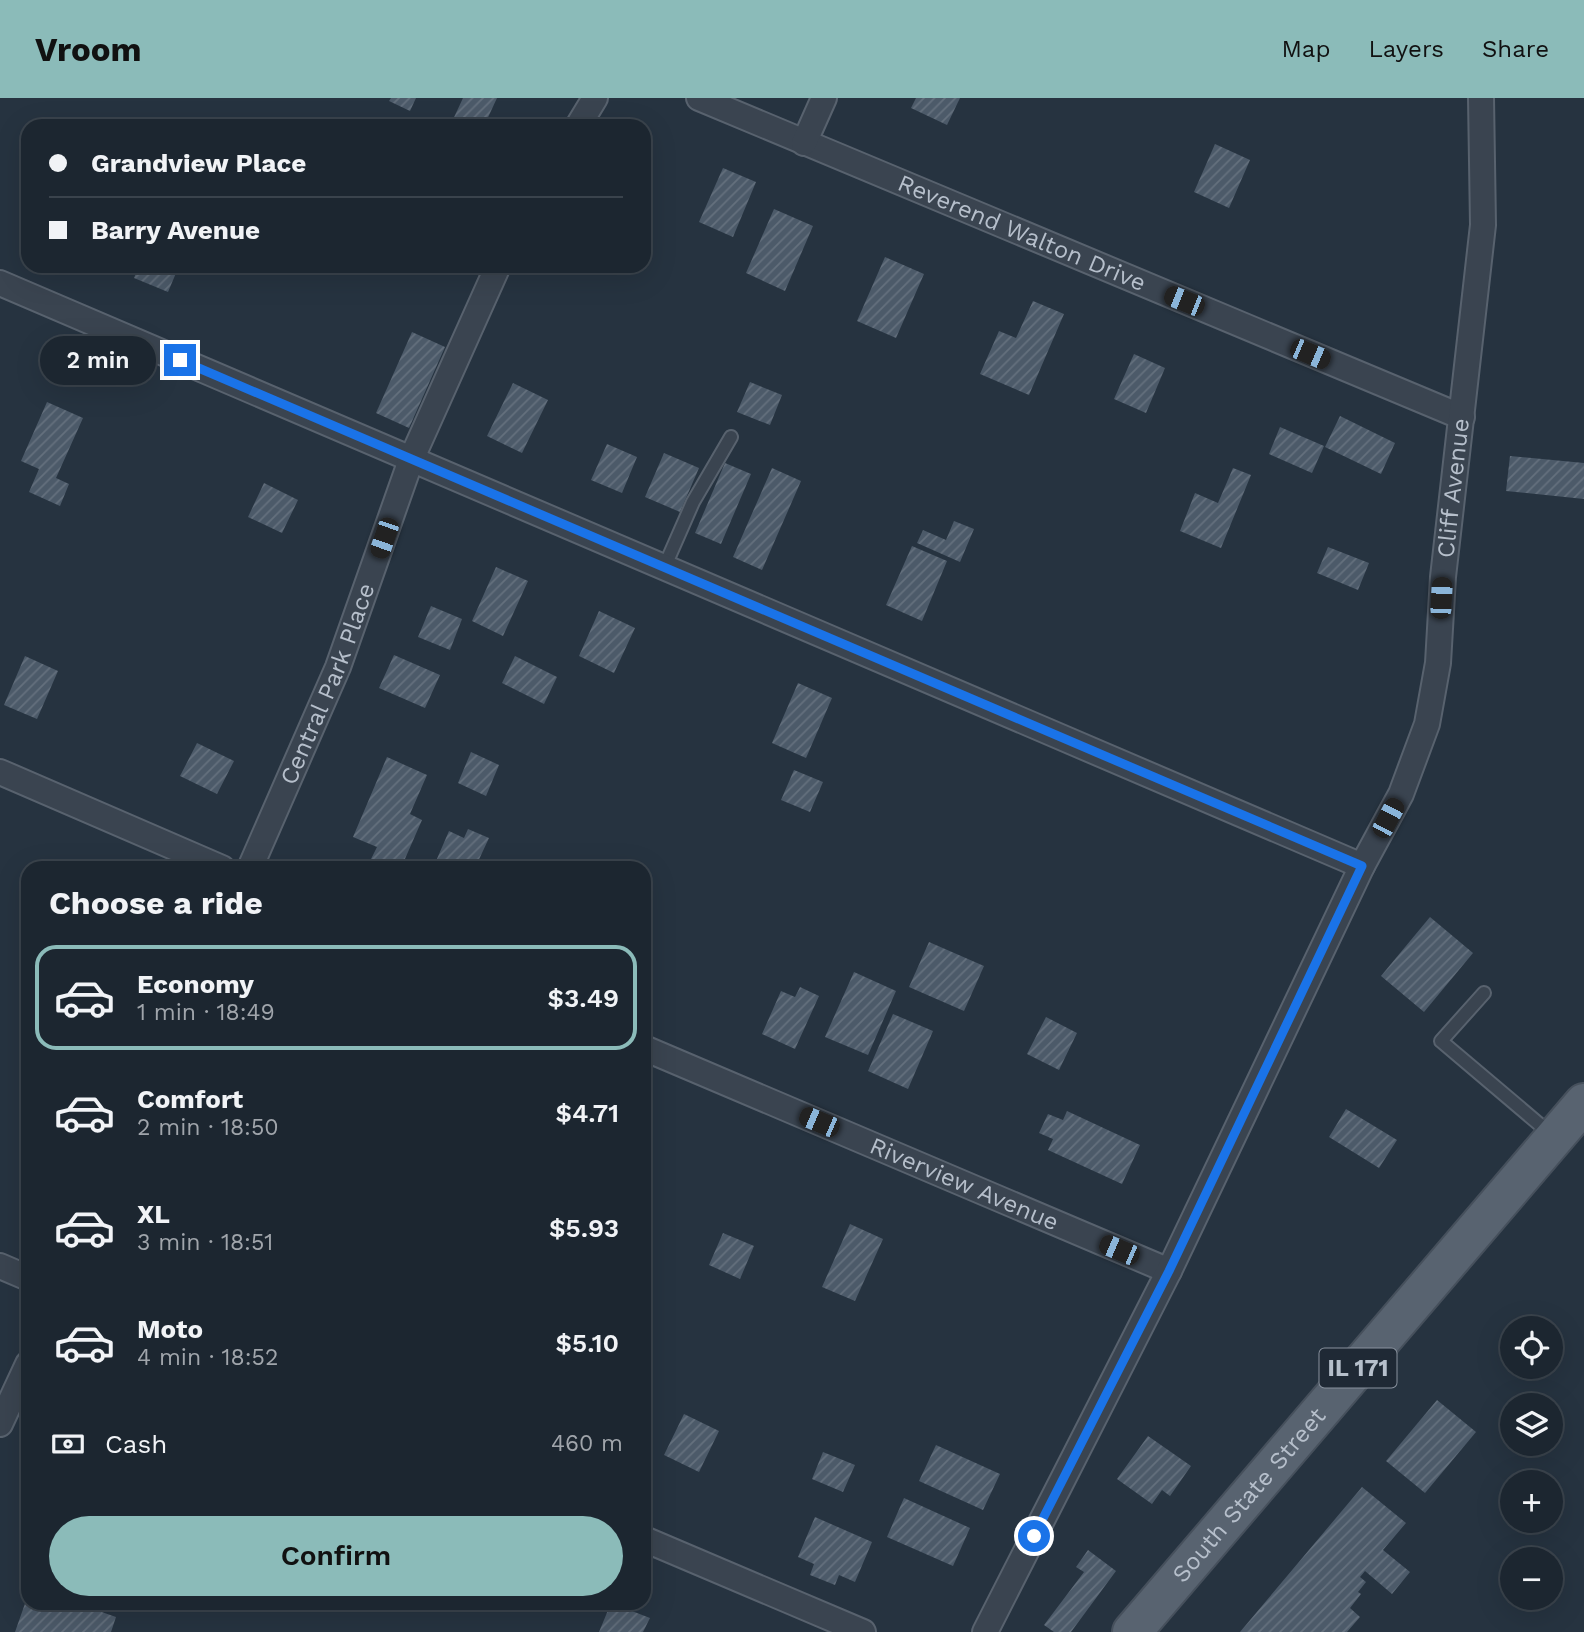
<!DOCTYPE html>
<meta charset="utf-8">
<style>
body{margin:0;font-family:"Work Sans",sans-serif;background:#252e38;color:#f1f3f6;height:100vh;display:flex;flex-direction:column;font-size:26px;white-space:nowrap}
*{box-sizing:border-box;margin:0}
p{font-size:23px;color:#a0a5ab}
.icon{flex:none;width:38px;height:38px;fill:none;stroke:currentColor;stroke-width:2;stroke-linecap:round;stroke-linejoin:round}
.map{position:relative;flex:1;overflow:hidden}
.details{position:absolute;left:21px;top:763px;width:630px;height:749px;display:flex;flex-direction:column;background:#1c2630;border-radius:21px;box-shadow:0 7px 28px #0002,0 0 0 2px #3a434c}
.details>*{flex:none}
.guide{position:absolute;left:21px;top:21px;width:630px;height:154px;border-radius:21px;box-shadow:0 7px 28px #0002,0 0 0 2px #3a434c;display:grid;align-content:center;height:154px;padding:0 28px;background:#1c2630}
.fabs{position:absolute;left:1500px;top:1218px;display:grid;gap:14px}
.fabs a{display:grid;place-items:center;width:63px;height:63px;border-radius:50%;background:#1c2630;box-shadow:0 7px 28px #0002,0 0 0 2px #3a434c;font-size:35px}
.end{position:absolute;width:32px;height:32px;margin:-16px;border:9px solid #1a73e8;background:#fff;box-shadow:0 0 0 4px #fff}
.from{border-radius:50%}
.bubble{position:absolute;height:49px;border-radius:24px;background:#1c2630;box-shadow:0 7px 28px #0002,0 0 0 2px #3a434c;font-size:23px;font-weight:600;line-height:49px;text-align:center}
.car{position:absolute;width:21px;height:42px;margin:-21px -10px;border-radius:9px;box-shadow:0 0 5px 2px #0007;background:linear-gradient(#222 24%,#8ab4d8 0 40%,#222 0 76%,#8ab4d8 0 86%,#222 0)}
.guide b{display:flex;align-items:center;gap:24px;height:66px;font-size:26px}
.guide b+b{border-top:2px solid #3a434c}
.guide i{width:18px;height:18px;background:#f1f3f6}
ul{padding:0;list-style:none}
li{display:flex;align-items:center;gap:21px;height:105px;margin:0 14px 10px;padding:0 14px;border:4px solid transparent;border-radius:21px}
li div{flex:1}
li b{display:block;font-size:26px}
li em{font-style:normal;font-weight:600}
li.active{border-color:#8bbbb9}
li>.icon{width:63px;height:63px;stroke-width:1.5}
h2{padding:0 28px;font-size:32px;line-height:84px}
.pay{display:flex;align-items:center;gap:18px;height:77px;padding:0 28px;font-size:26px}
.pay p{margin-inline-start:auto}
.primary-button{display:flex;gap:14px;margin-top:auto;padding:14px 28px}
.primary-button a{flex:1;height:80px;border-radius:42px;background:#8bbbb9;color:#111;font-size:28px;font-weight:600;line-height:80px;text-align:center}
header{display:flex;align-items:center;gap:42px;box-sizing:border-box;height:98px;padding:0 35px;background:#8bbbb9;color:#111}
header strong{font-size:33px}
nav{display:flex;gap:38px;margin-inline-start:auto;font-size:24px}
.map>svg:first-child{display:block}
.building{fill:url(#building-hatch)}
.lines{fill:none;stroke-linecap:round;stroke-linejoin:round}
.service-casing{stroke:#58626e;stroke-width:16}
.minor-casing{stroke:#58626e;stroke-width:28}
.primary-casing{stroke:#46505c;stroke-width:42}
.service{stroke:#3a4450;stroke-width:12}
.minor{stroke:#3a4450;stroke-width:24}
.primary{stroke:#586370;stroke-width:38}
.route{stroke:#1a73e8;stroke-width:9}
.labels{text-anchor:middle;stroke-width:6;stroke-linejoin:round;paint-order:stroke}
.shield{fill:#1f2935;stroke:#89929e;stroke-width:2}
.shield-label{font-size:23px;font-weight:bold;fill:#b6bfcb}
.street-label{font-size:24px;fill:#b6bfcb;stroke:#1f2935}
</style>
<header>
<strong>Vroom</strong>
<nav><a>Map</a><a>Layers</a><a>Share</a></nav>
</header>
<div class="map">
<svg width="1584" height="1534" viewBox="0 0 1584 1534">
<defs>
<pattern id="building-hatch" width="6" height="6" patternUnits="userSpaceOnUse" patternTransform="scale(1.75)"><rect width="6" height="6" fill="#4c5a69"/><path d="M-1 1l2-2M0 6l6-6M5 7l2-2" fill="none" stroke="#64707d"/></pattern>
</defs>
<rect width="100%" height="100%" fill="#263340"/>
<g class="building">
<path d="M391,0H416L410,13L389,3Z"/>
<path d="M463,0H497L484,28H450Z"/>
<path d="M916,0H960L947,27L911,10Z"/>
<path d="M1215,46L1250,62L1229,110L1194,94Z"/>
<path d="M723,70L756,84L733,139L699,124Z"/>
<path d="M774,111L813,128L785,193L746,175Z"/>
<path d="M885,159L924,176L896,240L857,223Z"/>
<path d="M139,168H179L168,194L134,180Z"/>
<path d="M1033,203L1064,216L1029,297L980,276L999,233L1016,240Z"/>
<path d="M412,234L445,249L409,330L376,315Z"/>
<path d="M1134,256L1165,270L1146,315L1114,301Z"/>
<path d="M750,284L782,297L770,327L737,314Z"/>
<path d="M513,285L548,302L522,355L487,338Z"/>
<path d="M47,304L83,320L56,380L69,386L60,408L29,394L39,371L21,363Z"/>
<path d="M1340,318L1395,345L1381,376L1325,349Z"/>
<path d="M1280,329L1324,348L1312,375L1269,356Z"/>
<path d="M607,346L637,359L622,395L591,382Z"/>
<path d="M664,355L699,370L680,414L645,399Z"/>
<path d="M1510,358L1584,365V401L1506,393Z"/>
<path d="M725,365L751,376L721,446L695,435Z"/>
<path d="M772,370L801,383L762,472L733,459Z"/>
<path d="M1233,370L1251,377L1221,450L1180,433L1195,395L1218,405Z"/>
<path d="M264,385L298,402L282,435L248,419Z"/>
<path d="M954,423L974,431L960,464L917,445L923,432L946,442Z"/>
<path d="M912,448L947,463L922,523L886,507Z"/>
<path d="M1328,449L1369,465L1358,492L1317,475Z"/>
<path d="M496,469L528,483L503,538L472,523Z"/>
<path d="M431,508L462,521L450,552L418,539Z"/>
<path d="M599,513L635,530L614,575L579,558Z"/>
<path d="M394,557L440,577L425,610L379,590Z"/>
<path d="M25,558L58,573L37,621L4,607Z"/>
<path d="M515,558L557,579L544,606L502,585Z"/>
<path d="M798,585L832,600L806,660L772,645Z"/>
<path d="M197,645L234,663L217,696L180,678Z"/>
<path d="M471,654L499,667L486,698L458,685Z"/>
<path d="M387,659L427,677L410,716L422,722L401,770H392L371,761L377,749L353,739Z"/>
<path d="M794,672L823,684L810,714L781,702Z"/>
<path d="M468,731L489,740L475,770H433L449,733L464,740Z"/>
<path d="M1430,819L1473,855L1424,914L1381,878Z"/>
<path d="M929,844L984,868L964,913L909,889Z"/>
<path d="M854,874L896,893L868,957L825,939Z"/>
<path d="M800,889L819,898L795,951L762,936L781,893L795,899Z"/>
<path d="M893,916L933,933L908,991L868,973Z"/>
<path d="M1046,919L1077,935L1059,972L1027,956Z"/>
<path d="M1346,1011L1397,1042L1379,1070L1329,1039Z"/>
<path d="M1067,1013L1140,1047L1122,1086L1048,1052L1053,1041L1039,1035L1048,1016L1063,1022Z"/>
<path d="M850,1126L883,1141L855,1203L822,1189Z"/>
<path d="M723,1135L754,1148L740,1181L709,1167Z"/>
<path d="M1437,1302L1476,1334L1425,1395L1386,1363Z"/>
<path d="M684,1316L719,1333L699,1374L664,1357Z"/>
<path d="M1148,1338L1191,1368L1170,1398L1162,1392L1152,1406L1117,1381Z"/>
<path d="M936,1347L1000,1376L983,1412L919,1383Z"/>
<path d="M823,1354L855,1367L843,1394L812,1381Z"/>
<path d="M1362,1389L1406,1425L1383,1452L1410,1474L1392,1496L1365,1473L1360,1479L1366,1484L1358,1494L1361,1496L1350,1510L1360,1519L1347,1534H1240Z"/>
<path d="M904,1400L970,1430L953,1468L887,1439Z"/>
<path d="M815,1419L872,1444L855,1484L839,1477L835,1487L810,1477L814,1466L798,1459Z"/>
<path d="M1088,1452L1116,1473L1071,1534H1054L1044,1527L1084,1474L1076,1469Z"/>
<path d="M28,1497V1505H76L116,1519L111,1534H15Z"/>
<path d="M611,1505L650,1520L643,1534H599Z"/>
</g>
<g class="lines">
<defs>
<g id="service">
<path d="M664,470L693,404L731,339"/>
<path d="M1484,895L1441,943L1552,1037"/>
</g>
<g id="minor">
<path id="s1" d="M699,0L1462,319"/>
<path d="M578,28L595,0"/>
<path d="M804,45L824,0"/>
<path d="M0,185L1362,768"/>
<path d="M0,674L222,770"/>
<path id="s2" d="M250,770L338,569L411,362L498,168"/>
<path id="s3" d="M644,950L1169,1173"/>
<path d="M0,1168L28,1180"/>
<path d="M0,1326L28,1266"/>
<path d="M644,1441L863,1534"/>
<path id="s4" d="M985,1534L1169,1173L1362,768L1401,696L1427,626L1438,565L1443,479L1483,127L1481,0"/>
</g>
<g id="primary">
<path id="s5" d="M1132,1534L1584,1005"/>
</g>
</defs>
<use href="#service" class="service-casing"/>
<use href="#minor" class="minor-casing"/>
<use href="#primary" class="primary-casing"/>
<use href="#service" class="service"/>
<use href="#minor" class="minor"/>
<use href="#primary" class="primary"/>
</g>
<g class="lines">
<path class="route" d="M180,262L1362,768L1169,1173L1034,1438"/>
</g>
<g class="labels">
<rect class="shield" x="1319.5" y="1250.5" width="77" height="39" rx="5"/>
<g class="shield-label">
<text x="1358" y="1278">IL 171</text>
</g>
<g class="street-label">
<text dy="8" stroke="none"><textPath href="#s1" startOffset="350">Reverend Walton Drive</textPath></text>
<text dy="8" stroke="none"><textPath href="#s4" startOffset="1248">Cliff Avenue</textPath></text>
<text dy="8" stroke="none"><textPath href="#s2" startOffset="200">Central Park Place</textPath></text>
<text dy="8" stroke="none"><textPath href="#s3" startOffset="348">Riverview Avenue</textPath></text>
<text dy="8" stroke="none"><textPath href="#s5" startOffset="180">South State Street</textPath></text>
</g>
</g>
</svg>
<div class="fabs">
<a><svg class="icon" aria-label="locate" viewBox="0 0 24 24"><circle cx="12" cy="12" r="6"/><path d="M12 2v4M12 18v4M2 12h4M18 12h4"/></svg></a>
<a><svg class="icon" aria-label="layers" viewBox="0 0 24 24"><path d="M12 4l9 5-9 5-9-5zM3 14l9 5 9-5"/></svg></a>
<a>+</a>
<a>−</a>
</div>
<i class="end from" style="left:1034px;top:1438px"></i>
<i class="end" style="left:180px;top:262px"></i>
<div class="bubble" style="left:40px;top:238px;width:116px">2 min</div>
<i class="car" style="left:1184px;top:203px;rotate:292deg"></i>
<i class="car" style="left:1310px;top:256px;rotate:113deg"></i>
<i class="car" style="left:384px;top:440px;rotate:199deg"></i>
<i class="car" style="left:1441px;top:500px;rotate:3deg"></i>
<i class="car" style="left:1388px;top:720px;rotate:28deg"></i>
<i class="car" style="left:819px;top:1024px;rotate:293deg"></i>
<i class="car" style="left:1119px;top:1152px;rotate:293deg"></i>
<div class="guide">
<b><i class="from"></i>Grandview Place</b>
<b><i></i>Barry Avenue</b>
</div>
<section class="details">
<h2>Choose a ride</h2>
<ul>
<li class="active"><svg class="icon" aria-label="car" viewBox="0 0 24 24"><path d="M5 17H2v-5l4-1 3-4h7l3 4 3 1v5h-3M9 17h6M6 11h13"/><circle cx="7" cy="17" r="2"/><circle cx="17" cy="17" r="2"/></svg><div><b>Economy</b><p>1 min · 18:49</p></div><em>$3.49</em></li>
<li><svg class="icon" aria-label="car" viewBox="0 0 24 24"><path d="M5 17H2v-5l4-1 3-4h7l3 4 3 1v5h-3M9 17h6M6 11h13"/><circle cx="7" cy="17" r="2"/><circle cx="17" cy="17" r="2"/></svg><div><b>Comfort</b><p>2 min · 18:50</p></div><em>$4.71</em></li>
<li><svg class="icon" aria-label="car" viewBox="0 0 24 24"><path d="M5 17H2v-5l4-1 3-4h7l3 4 3 1v5h-3M9 17h6M6 11h13"/><circle cx="7" cy="17" r="2"/><circle cx="17" cy="17" r="2"/></svg><div><b>XL</b><p>3 min · 18:51</p></div><em>$5.93</em></li>
<li><svg class="icon" aria-label="car" viewBox="0 0 24 24"><path d="M5 17H2v-5l4-1 3-4h7l3 4 3 1v5h-3M9 17h6M6 11h13"/><circle cx="7" cy="17" r="2"/><circle cx="17" cy="17" r="2"/></svg><div><b>Moto</b><p>4 min · 18:52</p></div><em>$5.10</em></li>
</ul>
<div class="pay"><svg class="icon" aria-label="cash" viewBox="0 0 24 24"><path d="M3 7h18v10H3z"/><circle cx="12" cy="12" r="2"/></svg>Cash<p>460 m</p></div>
<div class="primary-button"><a>Confirm</a></div>
</section>
</div>
